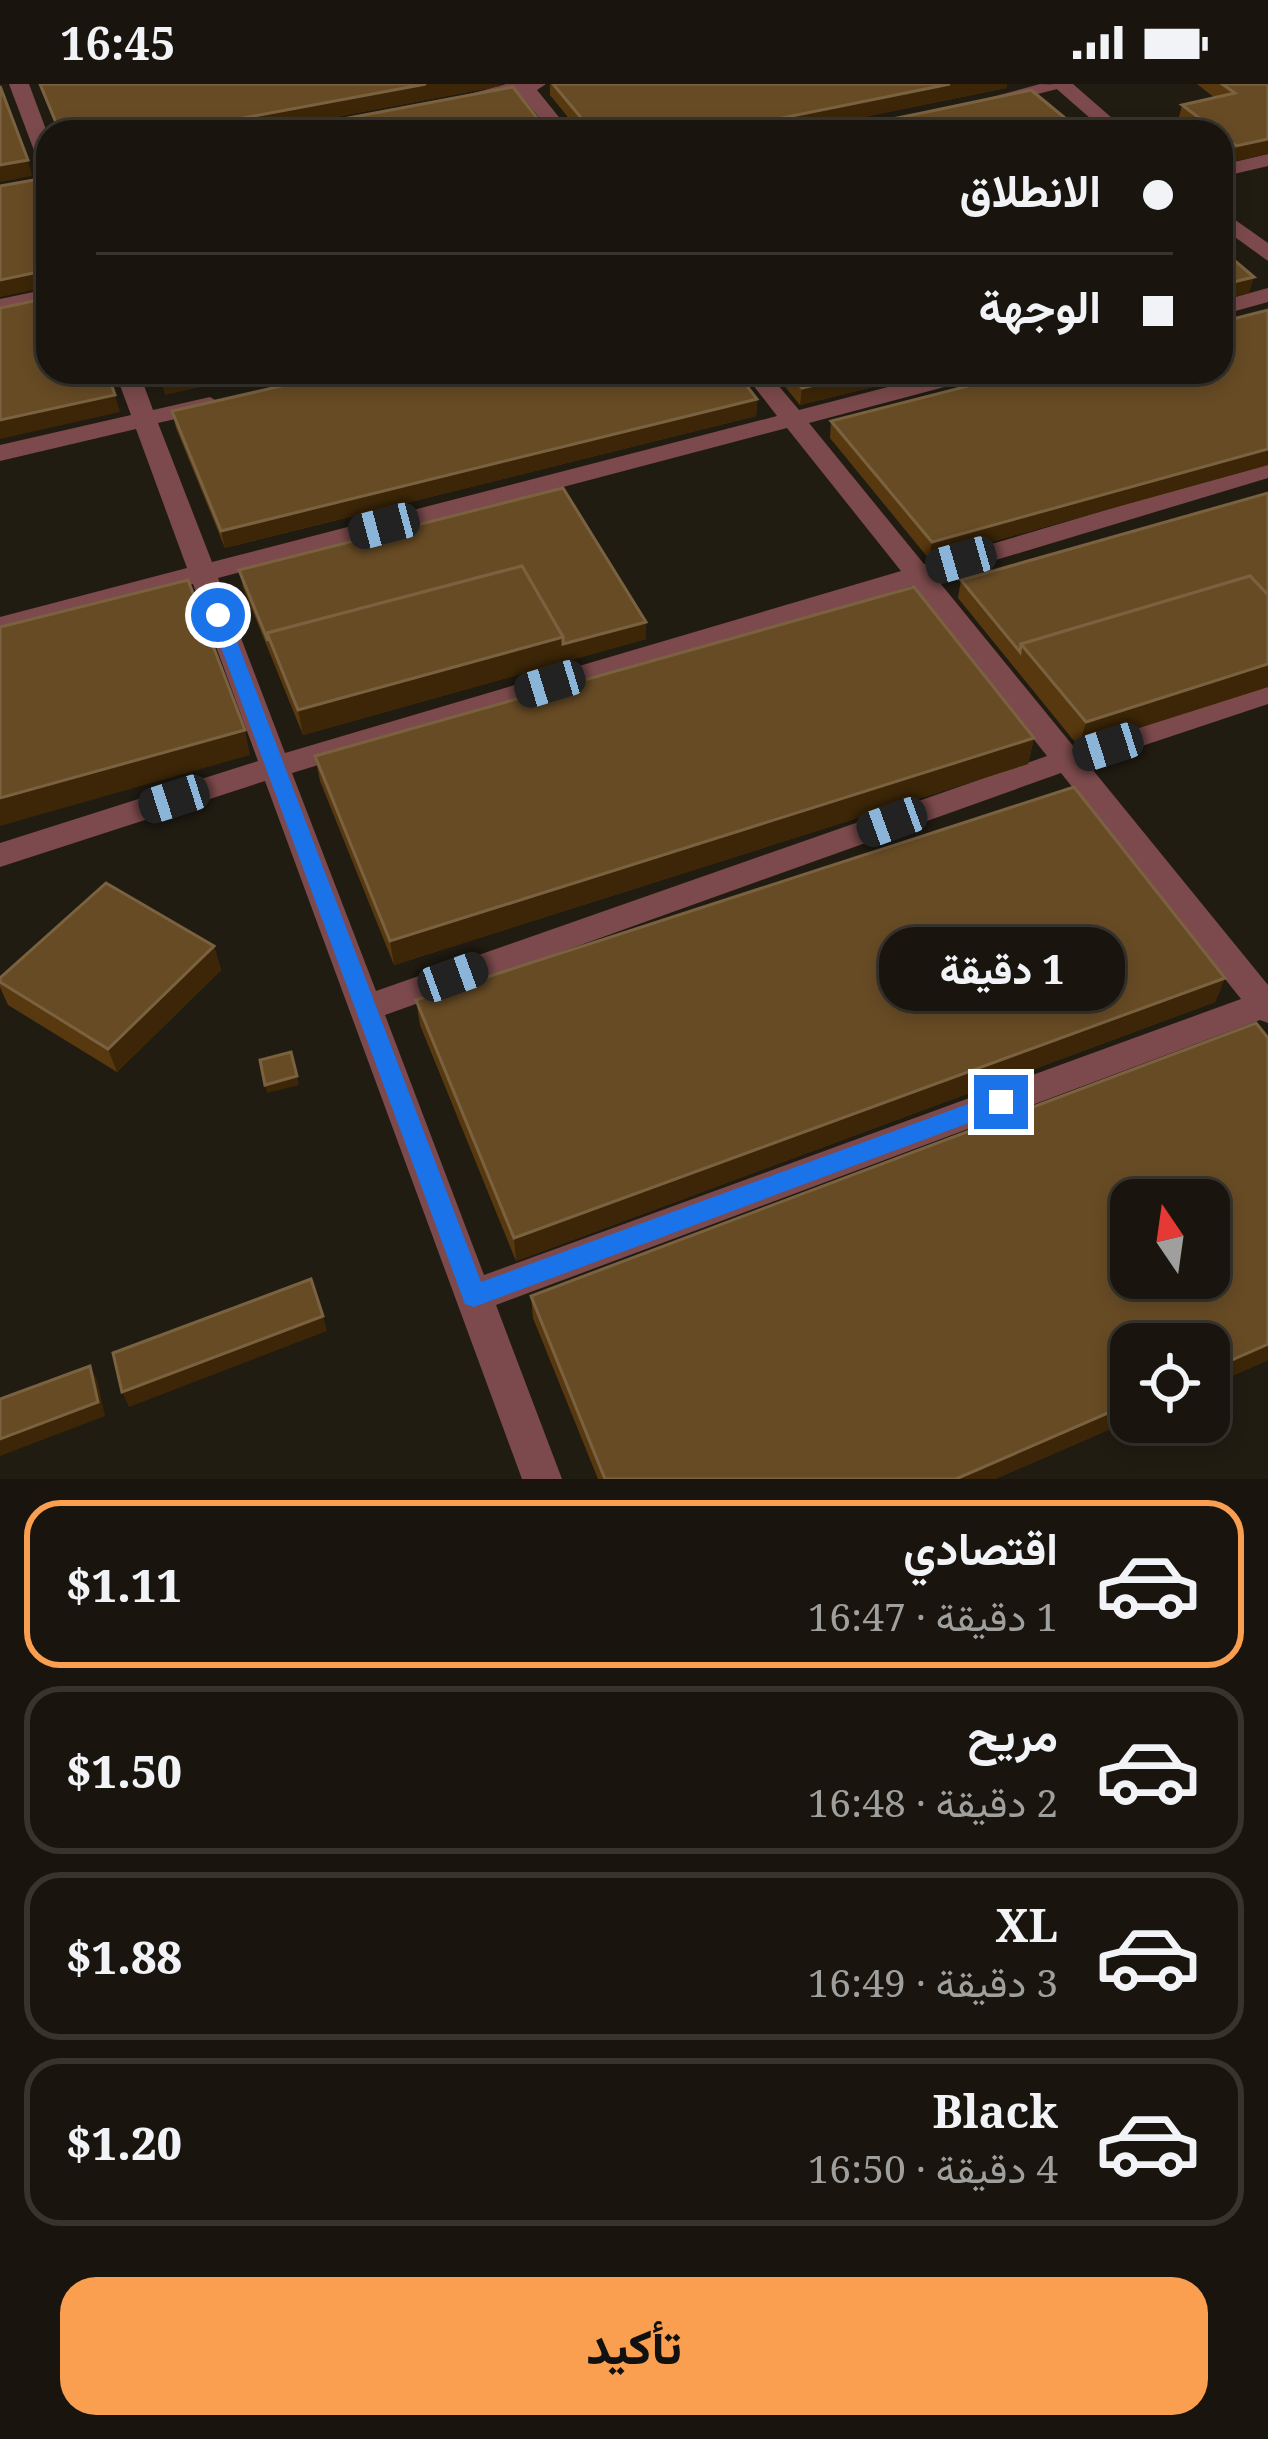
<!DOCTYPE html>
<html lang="ar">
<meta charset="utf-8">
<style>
body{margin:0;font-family:"Noto Serif",Vazirmatn,serif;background:#221e17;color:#f1f3f6;direction:rtl;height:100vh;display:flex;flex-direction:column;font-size:45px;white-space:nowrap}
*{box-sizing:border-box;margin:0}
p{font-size:39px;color:#9f9f9e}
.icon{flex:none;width:66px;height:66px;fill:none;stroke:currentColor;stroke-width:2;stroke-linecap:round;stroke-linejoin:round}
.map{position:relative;height:1395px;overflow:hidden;direction:ltr}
.drawer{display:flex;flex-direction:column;background:#19150e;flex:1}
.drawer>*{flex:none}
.top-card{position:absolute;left:36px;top:36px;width:1197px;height:264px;border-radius:36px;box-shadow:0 6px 18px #0003,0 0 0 3px #37342e;direction:rtl;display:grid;align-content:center;height:264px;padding:0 60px;background:#19150e}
.needle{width:78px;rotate:347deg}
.controls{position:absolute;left:1110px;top:1095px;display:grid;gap:24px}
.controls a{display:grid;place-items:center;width:120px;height:120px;border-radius:24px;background:#19150e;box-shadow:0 6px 18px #0003,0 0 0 3px #37342e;font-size:60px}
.end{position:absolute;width:54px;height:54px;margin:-27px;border:15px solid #1a73e8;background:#fff;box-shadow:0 0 0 6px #fff}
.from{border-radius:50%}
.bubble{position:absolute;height:84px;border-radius:36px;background:#19150e;box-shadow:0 6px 18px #0003,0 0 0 3px #37342e;font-size:39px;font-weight:800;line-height:84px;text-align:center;direction:rtl}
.car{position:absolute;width:36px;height:72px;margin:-36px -18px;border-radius:15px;box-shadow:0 0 9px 3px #0007;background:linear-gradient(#222 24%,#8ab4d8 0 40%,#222 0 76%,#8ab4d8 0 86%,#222 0)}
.top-card b{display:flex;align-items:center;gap:42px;height:114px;font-size:45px}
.top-card b+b{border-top:3px solid #37342e}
.top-card i{width:30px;height:30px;background:#f1f3f6}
ul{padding:21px 0 0;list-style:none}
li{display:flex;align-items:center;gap:36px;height:168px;margin:0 24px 18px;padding:0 36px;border:6px solid #37342e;border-radius:36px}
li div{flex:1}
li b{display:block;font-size:45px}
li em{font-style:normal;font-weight:800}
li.active{border-color:#fa9f4f}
li>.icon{width:108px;height:108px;stroke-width:1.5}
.cta{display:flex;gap:24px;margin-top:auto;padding:24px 60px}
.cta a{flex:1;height:138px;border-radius:36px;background:#fa9f4f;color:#111;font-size:48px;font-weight:800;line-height:138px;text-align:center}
.status{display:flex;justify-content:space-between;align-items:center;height:84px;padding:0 60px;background:#19150e;direction:ltr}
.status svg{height:33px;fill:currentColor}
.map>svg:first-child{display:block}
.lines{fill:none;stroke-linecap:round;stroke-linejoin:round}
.minor{fill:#7c4a4c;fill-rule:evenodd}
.tertiary{fill:#7c4a4c;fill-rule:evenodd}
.wall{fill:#58390f}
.shaded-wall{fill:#3c2607}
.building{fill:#674b25;stroke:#7a6240;stroke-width:3;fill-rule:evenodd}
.route{fill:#1a73e8}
</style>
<div class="status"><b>16:45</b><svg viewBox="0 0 49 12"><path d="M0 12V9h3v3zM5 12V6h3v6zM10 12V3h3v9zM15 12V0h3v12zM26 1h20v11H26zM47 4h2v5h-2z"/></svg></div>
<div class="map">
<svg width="1268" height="1395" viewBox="0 0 1268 1395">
<rect width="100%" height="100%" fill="#211c12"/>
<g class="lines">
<g class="minor">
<path d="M9,0H29L48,51V83L38,77Z"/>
<path d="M506,0H546L537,6L571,48H551L519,9L473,18L463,12Z"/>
<path d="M1040,0L1073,1L995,21L985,15Z"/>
<path d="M1268,70V82L1221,93V81Z"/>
<path d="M1268,204V218L1221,231V217Z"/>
<path d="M48,205V219L0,229V215Z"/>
<path d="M115,288H139L153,326L210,313L222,320L219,325L158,339L212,478L777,332L743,288H767L799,326L946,288H986L982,293L809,339L924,480L1268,378V394L936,494L1074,663L1268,600V620L1088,680L1268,901V939L1260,936L496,1221L562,1395H522L265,697L0,783V759L258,677L193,500L0,551V533L187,484L136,345L0,377V361L131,331ZM787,344L901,487L285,669L218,494ZM912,502L1047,672L376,907L292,689ZM1061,689L1241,915L484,1191L385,931Z"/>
</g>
<g class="tertiary">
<path d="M1051,0H1073L1128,48H1106Z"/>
<path d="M1221,126L1268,159V177L1221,143Z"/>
</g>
</g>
<g class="wall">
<path d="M39,0H500V2L256,48H58Z"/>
<path d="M550,0H1007L1006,4L790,48H580L550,11Z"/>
<path d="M1197,0H1268L1232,78L1221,70V48H1193L1178,37L1182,21L1215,14Z"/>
<path d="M1268,226V381L929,475L830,354L831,337Z"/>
<path d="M773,288H933L800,321Z"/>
<path d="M757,315L756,332L225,464L176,344L172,327Z"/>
<path d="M1268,409V603L1079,663L958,514L961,496Z"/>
<path d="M239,486L646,538V555L303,651L243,503Z"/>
<path d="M1034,654L1028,680L394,881L320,697L315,672Z"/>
<path d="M214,862L221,886L117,988L8,921L0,903V894Z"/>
<path d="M1225,894L1215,918L516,1177L420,941L416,916Z"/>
<path d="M1268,954V1276L1209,1302L1131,1260V1336L995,1395H598L533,1234L531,1212Z"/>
</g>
<g class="shaded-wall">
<path d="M426,0H500V2L256,48H168Z"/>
<path d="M950,0H1007L1006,4L790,48H713Z"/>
<path d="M1268,55V70L1232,78L1236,62Z"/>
<path d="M28,76L32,92L0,98V81Z"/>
<path d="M48,186V203L0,213V196Z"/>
<path d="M1254,193L1249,209L1221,216V201Z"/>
<path d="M188,288H267L165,311L161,294Z"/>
<path d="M867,288H933L800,321L802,304Z"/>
<path d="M115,311L120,328L0,355V336Z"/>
<path d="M757,315L756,332L225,464L221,447Z"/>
<path d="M1268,365V381L929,475L932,458Z"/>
<path d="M646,538V555L303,651L298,626L563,553Z"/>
<path d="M1268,580V603L1079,663L1086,638Z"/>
<path d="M245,646L250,671L0,742V714Z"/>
<path d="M1034,654L1028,680L394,881L390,857Z"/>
<path d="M214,862L221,886L117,988L108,965Z"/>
<path d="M1225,894L1215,918L516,1177L514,1154Z"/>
<path d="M297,992L299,1001L267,1009L265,1001Z"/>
<path d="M323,1232L327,1247L129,1323L122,1308Z"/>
<path d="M1268,1260V1276L1209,1302V1286Z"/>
<path d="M90,1282L97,1296L105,1332L0,1372V1355Z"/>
<path d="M1131,1319V1336L995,1395H956Z"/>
</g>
<g class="building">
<path d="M40,0H426L168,48H60Z"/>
<path d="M553,0H950L713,48H593Z"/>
<path d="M1222,0H1268V55L1236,62L1221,50V48H1218L1182,21L1235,9Z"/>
<path d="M0,2L28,76L0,81Z"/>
<path d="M513,3L548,48H274Z"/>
<path d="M1031,6L1082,48H828L922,29Z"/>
<path d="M34,96L48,133V186L0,196V102Z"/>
<path d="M1221,165L1254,193L1221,201Z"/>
<path d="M48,214V288H107L115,311L0,336V224Z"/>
<path d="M1268,226V365L932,458L831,337L1023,288H1221V238Z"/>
<path d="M158,288H188L161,294Z"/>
<path d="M343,288H736L757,315L221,447L172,327Z"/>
<path d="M788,288H867L802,304Z"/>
<path d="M563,404L646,538L563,560V553L522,482L267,549L268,557L239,486Z"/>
<path d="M1268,409V511L1250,492L1021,560L1020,568L961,496Z"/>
<path d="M522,482L563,553L298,626L267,549Z"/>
<path d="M1250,492L1268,511V580L1086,638L1021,560Z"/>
<path d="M188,496L245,646L0,714V543Z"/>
<path d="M914,503L1034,654L390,857L315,672Z"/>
<path d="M1074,703L1225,894L514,1154L416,916Z"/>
<path d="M106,799L214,862L108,965L0,898V894Z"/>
<path d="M1256,939L1268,954V1260L1209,1286V1260H1131V1319L956,1395H605L531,1212ZM1131,1116H1209V1194H1131Z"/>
<path d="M291,968L297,992L265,1001L260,976Z"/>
<path d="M311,1195L323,1232L122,1308L113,1269Z"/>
<path d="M90,1282L98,1318L0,1355V1315Z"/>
</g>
<path class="route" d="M212,527L227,531L481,1198L1001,1008L1009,1011V1024L474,1223L465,1220L209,531Z"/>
</svg>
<div class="controls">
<a><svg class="needle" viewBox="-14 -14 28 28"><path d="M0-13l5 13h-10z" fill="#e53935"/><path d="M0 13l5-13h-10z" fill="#9f9f9e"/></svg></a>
<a><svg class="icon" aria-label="locate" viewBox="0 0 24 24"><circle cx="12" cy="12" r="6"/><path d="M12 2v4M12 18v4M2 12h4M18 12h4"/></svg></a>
</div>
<i class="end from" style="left:218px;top:531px"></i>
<i class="end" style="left:1001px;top:1018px"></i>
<div class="bubble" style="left:879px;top:843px;width:246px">1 دقيقة</div>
<i class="car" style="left:384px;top:442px;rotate:255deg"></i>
<i class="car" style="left:961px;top:476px;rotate:254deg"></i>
<i class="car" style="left:550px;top:600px;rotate:253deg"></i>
<i class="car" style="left:1108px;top:663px;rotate:252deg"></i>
<i class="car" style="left:174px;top:715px;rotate:252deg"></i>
<i class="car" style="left:892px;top:738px;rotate:250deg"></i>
<i class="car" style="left:453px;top:893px;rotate:70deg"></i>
<div class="top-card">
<b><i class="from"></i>الانطلاق</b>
<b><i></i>الوجهة</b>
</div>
</div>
<section class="drawer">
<ul>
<li class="active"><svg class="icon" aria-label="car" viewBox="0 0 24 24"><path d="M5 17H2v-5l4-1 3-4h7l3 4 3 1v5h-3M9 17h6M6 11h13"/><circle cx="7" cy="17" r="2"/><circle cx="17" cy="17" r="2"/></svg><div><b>اقتصادي</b><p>1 دقيقة · 16:47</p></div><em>$1.11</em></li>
<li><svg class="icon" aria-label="car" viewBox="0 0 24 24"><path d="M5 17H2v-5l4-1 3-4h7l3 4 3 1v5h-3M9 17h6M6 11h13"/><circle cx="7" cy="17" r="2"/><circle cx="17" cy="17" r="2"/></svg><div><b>مريح</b><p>2 دقيقة · 16:48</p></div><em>$1.50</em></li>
<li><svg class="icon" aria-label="car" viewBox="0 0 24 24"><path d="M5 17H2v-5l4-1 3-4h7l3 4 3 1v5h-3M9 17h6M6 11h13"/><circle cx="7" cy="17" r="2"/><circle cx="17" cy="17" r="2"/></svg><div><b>XL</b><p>3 دقيقة · 16:49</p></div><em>$1.88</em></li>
<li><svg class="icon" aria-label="car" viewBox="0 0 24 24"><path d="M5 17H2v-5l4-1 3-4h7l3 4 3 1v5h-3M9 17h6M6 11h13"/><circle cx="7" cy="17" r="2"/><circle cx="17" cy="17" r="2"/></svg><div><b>Black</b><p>4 دقيقة · 16:50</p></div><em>$1.20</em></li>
</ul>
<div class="cta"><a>تأكيد</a></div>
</section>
